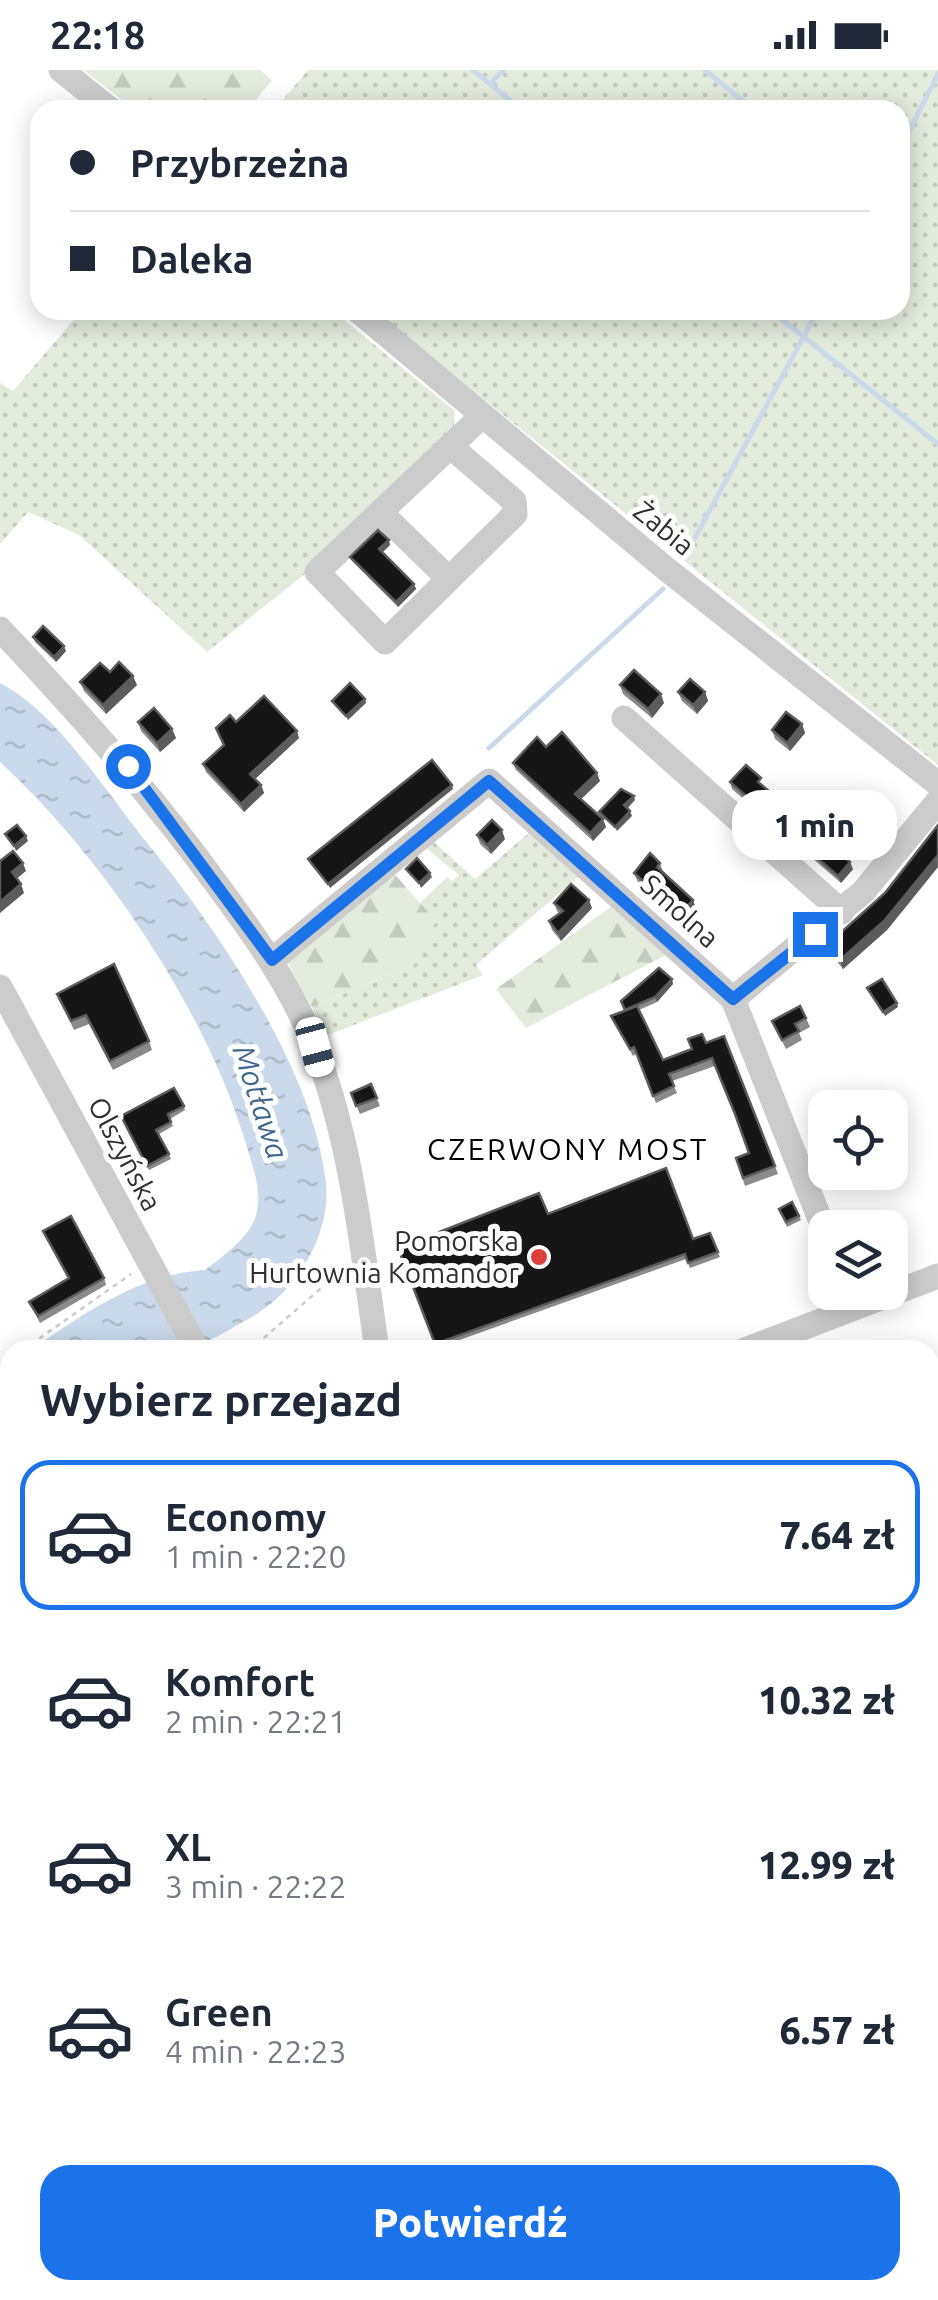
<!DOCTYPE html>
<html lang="pl">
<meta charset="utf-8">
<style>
body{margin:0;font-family:Ubuntu,sans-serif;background:#f2f2f3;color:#1f2937;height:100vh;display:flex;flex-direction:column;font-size:38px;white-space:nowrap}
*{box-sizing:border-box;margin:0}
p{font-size:32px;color:#747a83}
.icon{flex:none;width:55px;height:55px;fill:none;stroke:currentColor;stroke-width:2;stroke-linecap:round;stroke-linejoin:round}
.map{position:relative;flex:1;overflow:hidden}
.panel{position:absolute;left:0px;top:1270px;width:940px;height:960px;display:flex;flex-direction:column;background:#fff;border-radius:30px 30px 0 0;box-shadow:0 5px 25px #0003}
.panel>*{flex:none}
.banner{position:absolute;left:30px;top:30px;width:880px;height:220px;border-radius:30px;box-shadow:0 5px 25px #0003;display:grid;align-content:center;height:220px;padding:0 40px;background:#fff}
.controls{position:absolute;left:808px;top:1020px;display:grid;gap:20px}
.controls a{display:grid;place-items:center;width:100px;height:100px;border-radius:20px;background:#fff;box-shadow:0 5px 25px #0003;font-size:50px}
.end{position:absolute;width:45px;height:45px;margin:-22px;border:12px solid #1a73e8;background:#fff;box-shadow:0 0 0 5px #fff}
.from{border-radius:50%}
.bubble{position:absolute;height:70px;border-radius:30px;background:#fff;box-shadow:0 5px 25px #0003;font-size:32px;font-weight:800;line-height:70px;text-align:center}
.car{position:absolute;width:30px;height:60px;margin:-30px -15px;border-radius:12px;box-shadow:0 0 8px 2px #0007;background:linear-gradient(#fff 24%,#345 0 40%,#fff 0 76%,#345 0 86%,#fff 0)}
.banner b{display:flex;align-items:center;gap:35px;height:95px;font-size:38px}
.banner b+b{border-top:2px solid #e0e1e3}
.banner i{width:25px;height:25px;background:#1f2937}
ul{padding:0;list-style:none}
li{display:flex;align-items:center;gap:30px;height:150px;margin:0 20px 15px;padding:0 20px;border:5px solid transparent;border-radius:30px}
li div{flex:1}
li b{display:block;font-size:38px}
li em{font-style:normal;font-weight:800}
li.active{border-color:#1a73e8}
li>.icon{width:90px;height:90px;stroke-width:1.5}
h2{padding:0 40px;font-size:45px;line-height:120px}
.button{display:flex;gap:20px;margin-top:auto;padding:20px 40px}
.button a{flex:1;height:115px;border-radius:30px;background:#1a73e8;color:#fff;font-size:40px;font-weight:800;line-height:115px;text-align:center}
.status{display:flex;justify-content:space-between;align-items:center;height:70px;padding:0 50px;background:#fff;direction:ltr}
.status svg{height:28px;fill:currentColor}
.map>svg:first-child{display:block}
.grass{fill:url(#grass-dots)}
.forest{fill:url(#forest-firs)}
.water{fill:url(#water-ripples)}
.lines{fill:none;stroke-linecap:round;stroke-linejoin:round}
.stream{stroke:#cadaea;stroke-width:5}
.path{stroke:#ccc;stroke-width:2.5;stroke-dasharray:5 5;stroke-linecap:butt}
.minor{stroke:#ccc;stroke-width:25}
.wall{fill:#8a8a8a}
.shaded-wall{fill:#5c5c5c}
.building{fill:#161616;stroke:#5c5c5c;stroke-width:2.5}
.route{stroke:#1a73e8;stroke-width:12}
.poi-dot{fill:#dc3f3a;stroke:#fff;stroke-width:4}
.labels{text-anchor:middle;stroke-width:10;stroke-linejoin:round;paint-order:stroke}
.street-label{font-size:28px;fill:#2f2f2f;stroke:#fff}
.poi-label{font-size:28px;fill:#2f2f2f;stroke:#fff;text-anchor:end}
.water-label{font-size:30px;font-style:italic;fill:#41678d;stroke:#fff}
.neighbourhood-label{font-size:30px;letter-spacing:2.5px;fill:#000;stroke:#fff}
</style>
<div class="status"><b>22:18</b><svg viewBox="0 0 49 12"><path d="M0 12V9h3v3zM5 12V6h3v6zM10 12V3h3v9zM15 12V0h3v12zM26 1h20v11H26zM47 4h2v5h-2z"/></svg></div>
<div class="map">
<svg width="938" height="2230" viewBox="0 0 938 2230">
<defs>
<pattern id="grass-dots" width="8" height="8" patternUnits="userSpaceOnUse" patternTransform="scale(2.5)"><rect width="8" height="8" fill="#e3ebdd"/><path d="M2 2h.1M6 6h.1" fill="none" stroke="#c3cabe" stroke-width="1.8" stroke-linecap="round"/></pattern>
<pattern id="forest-firs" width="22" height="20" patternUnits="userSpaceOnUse" patternTransform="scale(2.5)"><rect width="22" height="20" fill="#e3ebdd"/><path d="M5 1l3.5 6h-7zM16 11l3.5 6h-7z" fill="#c3cabe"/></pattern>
<pattern id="water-ripples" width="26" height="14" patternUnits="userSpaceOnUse" patternTransform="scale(2.5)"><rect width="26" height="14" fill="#cadaea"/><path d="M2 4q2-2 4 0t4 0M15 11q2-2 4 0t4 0" fill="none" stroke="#aebbc9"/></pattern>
</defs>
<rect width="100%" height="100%" fill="#fff"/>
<g class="grass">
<path d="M308,0H938V695L373,240H900V40H274Z"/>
<path d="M82,240H332L455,341L454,360L305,504L207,582L79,465L28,442L0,474V313L13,321Z"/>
<path d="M530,762L579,806L476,895L483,905L325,966L312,937L414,895L436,851L419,834L447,807L452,811L459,805L421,774L427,766L475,809Z"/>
<path d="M938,2062V2230H485L487,2220H930V2066Z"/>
</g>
<g class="forest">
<path d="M83,0H260L272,10L248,40H135Z"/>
<path d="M390,799L436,851L414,895L312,937L284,886Z"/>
<path d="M612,836L666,885L526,958L496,919Z"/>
<path d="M930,1526L938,1528V2062L930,2066Z"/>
<path d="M0,1853L10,1854V2070L0,2040Z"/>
</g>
<g class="water">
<path d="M0,613C57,642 107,724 148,774C218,860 315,1002 326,1114C331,1166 295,1222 252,1247C230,1259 208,1274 183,1279C144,1288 74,1280 31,1280C84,1243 140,1204 205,1200C222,1187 251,1166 256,1145C263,1120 252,1095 245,1071C205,938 102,786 0,692Z"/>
<path d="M10,1297V1412L0,1420V1306Z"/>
<path d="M0,2040L10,2070V2220H29L26,2230H0Z"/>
</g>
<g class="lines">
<g class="stream">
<path d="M473,0L522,40"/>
<path d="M705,0L754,40"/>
<path d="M490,14L503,0"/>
<path d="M900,79L938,4"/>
<path d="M770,240L938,374"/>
<path d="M690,477L818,240"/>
<path d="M489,678L663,519"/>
<path d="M930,2081L938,2077"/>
</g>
<g class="path">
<path d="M23,1280L131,1204"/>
<path d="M237,1280L257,1274L342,1200"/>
<path d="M708,1280L724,1273"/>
<path d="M0,1300L10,1291"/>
<path d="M930,2171L938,2170"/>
<path d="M578,2230L643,2220"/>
</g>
<g class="minor">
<path d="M61,0L111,40"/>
<path d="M357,240L665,498L938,714"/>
<path d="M450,376L514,431L515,444L385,572L317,502L482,346"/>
<path d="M380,442L449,509"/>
<path d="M0,559C79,643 153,726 221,820C257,869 292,918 314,975C352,1072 362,1178 377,1280"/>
<path d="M624,648L842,842"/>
<path d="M272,890L489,711L733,929L825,1162"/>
<path d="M0,917L197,1280"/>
<path d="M733,929L863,822L938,731"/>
<path d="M745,1280L938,1206"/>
<path d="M0,1718L10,1716"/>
<path d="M161,2220L189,2228"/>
<path d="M66,2230L69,2220"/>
<path d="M323,2230L362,2220"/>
</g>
</g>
<g class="wall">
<path d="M390,475L382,482L414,514L416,519L398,537L352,491L350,487Z"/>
<path d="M33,567L66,581L56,592L35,572Z"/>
<path d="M110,602L137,615L106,644L84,621L80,612Z"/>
<path d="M620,615L664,633L652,648L623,624Z"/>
<path d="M678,622H705L708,631L697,644L682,631Z"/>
<path d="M138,652L172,659L176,668L160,682L141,661Z"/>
<path d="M802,654L805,663L790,681L775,669L772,660Z"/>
<path d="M216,658L299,668L255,709L261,715L264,723L244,742L206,702L203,694L223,675Z"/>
<path d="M546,677L600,711L581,729L606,757L593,771L516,700L513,693Z"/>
<path d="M730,712L764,715L763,716L798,745L821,761L818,763L853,799L841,813L732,719Z"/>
<path d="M938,755V797L887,860L843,899L831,884L827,875L885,823Z"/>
<path d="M477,765L505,769L491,784L480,774Z"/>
<path d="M660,793L663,802L693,830L696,839L683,853L638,812L634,803Z"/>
<path d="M554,833L592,838L561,871L552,860L549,851L560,844L557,841Z"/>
<path d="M673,914L657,932L639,940L663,990L724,966L778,1104L745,1116L736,1088L749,1083L737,1049L715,996L672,1011L677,1023L656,1033L636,984L633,986L611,946L625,940Z"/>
<path d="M57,924L149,971L152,980L113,1000L89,954L74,960Z"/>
<path d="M806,948L810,957L799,963L802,970L786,979L772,951Z"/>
<path d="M371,1014L380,1036L360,1044L351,1023Z"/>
<path d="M184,1036L185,1040L170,1049L173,1056L159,1064L171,1089L149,1100L123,1051Z"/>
<path d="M792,1132L801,1150L787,1157L779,1139Z"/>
<path d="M548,1144L693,1169L710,1163L720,1187L690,1198L686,1189L437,1278L398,1178Z"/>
<path d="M43,1161L104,1208L106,1215L40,1253L29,1232L68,1209Z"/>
<path d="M930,1347L938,1348V1414L930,1417Z"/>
<path d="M0,1653H10V1690L0,1691Z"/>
</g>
<g class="shaded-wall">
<path d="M389,470L390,475L381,484L379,479Z"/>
<path d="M414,514L416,519L398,537L396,532Z"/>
<path d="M64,576L66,581L56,592L54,587Z"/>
<path d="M133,606L137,615L106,644L103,635Z"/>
<path d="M705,622L708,631L697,644L693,635Z"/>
<path d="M661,624L664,633L652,648L648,639Z"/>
<path d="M365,629L366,633L348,650L346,646Z"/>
<path d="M802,654L805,663L790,681L787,673Z"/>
<path d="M172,659L176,668L160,682L157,673Z"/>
<path d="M297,661L299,668L253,711L250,704Z"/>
<path d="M597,703L600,711L578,732L575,724Z"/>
<path d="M261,715L264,723L244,742L241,734Z"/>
<path d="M452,715L453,719L330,818L328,814Z"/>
<path d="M634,726L635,730L626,740L624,735Z"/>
<path d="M630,741L632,746L617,761L615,757Z"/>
<path d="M603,749L606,757L593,771L590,763Z"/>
<path d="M502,760L505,769L491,784L487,775Z"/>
<path d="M26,766L28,771L16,781L14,776Z"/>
<path d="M937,784L938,797L887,860L843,899L840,890Z"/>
<path d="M850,792L853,799L841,813L838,806Z"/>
<path d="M23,793L26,801L15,810L12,802Z"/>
<path d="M430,803L432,807L421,818L419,813Z"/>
<path d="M21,814L24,823L0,843V832Z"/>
<path d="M589,830L592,838L561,871L558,863Z"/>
<path d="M693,830L696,839L683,853L680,844Z"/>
<path d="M672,909L673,914L657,932L655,927Z"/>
<path d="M897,933L898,937L885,946L883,942Z"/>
<path d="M10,1476V1482L0,1493V1486Z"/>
</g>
<g class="building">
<path d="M378,460L389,470L379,479L414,514L396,532L350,487Z"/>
<path d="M43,556L64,576L54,587L33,567Z"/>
<path d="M119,592L133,606L103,635L80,612L100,593L110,602Z"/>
<path d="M634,600L661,624L648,639L620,615Z"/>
<path d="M690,609L705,622L693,635L678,622Z"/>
<path d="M350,613L365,629L346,646L332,631Z"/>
<path d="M264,626L297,661L250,704L261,715L241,734L203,694L224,675L216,658L230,645L236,652Z"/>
<path d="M154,638L172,659L157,673L138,652Z"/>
<path d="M786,642L802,654L787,673L772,660Z"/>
<path d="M562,662L597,703L575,724L603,749L590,763L513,693L537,667L546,677Z"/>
<path d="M432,690L452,715L328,814L308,789Z"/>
<path d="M746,695L761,708L758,712L798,745L802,739L818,754L813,759L850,792L838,806L730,712Z"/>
<path d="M621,719L634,726L624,735L630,741L615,757L599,742Z"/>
<path d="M492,750L502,760L487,775L477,765Z"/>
<path d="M17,755L26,766L14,776L5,764Z"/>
<path d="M938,755V785L884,851L840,890L827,875L885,823Z"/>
<path d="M13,781L23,793L12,802L21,814L0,832V791Z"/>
<path d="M650,783L660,793L657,797L693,830L680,844L634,803Z"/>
<path d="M417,788L430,803L419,813L406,799Z"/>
<path d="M571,814L589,830L558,863L549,851L563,841L554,833Z"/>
<path d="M114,894L149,971L110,991L86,945L71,951L57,924Z"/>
<path d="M659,898L672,909L655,927L625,940L621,931Z"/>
<path d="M882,909L897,933L883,942L867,918Z"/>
<path d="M637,936L663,990L692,979L688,969L702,964L706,973L724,966L775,1096L743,1108L736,1088L749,1083L735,1044L712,988L669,1004L674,1016L653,1026L634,977L630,979L611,946Z"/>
<path d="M800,936L806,948L795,954L799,961L782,970L772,951Z"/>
<path d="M371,1014L377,1028L356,1036L351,1023Z"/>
<path d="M174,1018L184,1036L168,1044L171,1052L156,1060L169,1084L147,1096L121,1046Z"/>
<path d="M666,1098L693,1169L710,1163L718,1182L688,1193L685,1184L435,1274L398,1178L539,1123L548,1144Z"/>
<path d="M792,1132L799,1146L786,1152L779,1139Z"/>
<path d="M71,1146L104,1208L38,1246L29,1232L69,1208L43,1161Z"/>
<path d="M628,1273L631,1280H611Z"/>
<path d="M936,1345L938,1348V1398L930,1402V1347Z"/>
<path d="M1,1449L10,1457V1476L0,1486Z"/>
<rect x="0" y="1653" width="10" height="31"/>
<path d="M129,2220H131L142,2230H119Z"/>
</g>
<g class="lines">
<path class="route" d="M128,696L272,890L489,711L733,929L815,864"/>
</g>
<circle class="poi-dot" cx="539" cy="1187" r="10"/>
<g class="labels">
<g class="street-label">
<text transform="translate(664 458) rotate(39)" y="10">Żabia</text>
<text transform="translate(680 841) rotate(42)" y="10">Smolna</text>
<text transform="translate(125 1084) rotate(62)" y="10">Olszyńska</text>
</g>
<g class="poi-label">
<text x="519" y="1181">Pomorska<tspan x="519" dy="32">Hurtownia Komandor</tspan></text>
</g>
<g class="water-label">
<text transform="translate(260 1032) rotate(72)" y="10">Motława</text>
</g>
<g class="neighbourhood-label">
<text x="568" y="1090">CZERWONY MOST</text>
</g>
</g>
</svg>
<div class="controls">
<a><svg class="icon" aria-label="locate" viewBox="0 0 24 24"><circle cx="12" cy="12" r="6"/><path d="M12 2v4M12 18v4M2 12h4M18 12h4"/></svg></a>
<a><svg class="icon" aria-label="layers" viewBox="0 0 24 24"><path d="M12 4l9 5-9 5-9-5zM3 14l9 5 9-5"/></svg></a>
</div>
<i class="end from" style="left:128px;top:696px"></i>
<i class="end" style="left:815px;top:864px"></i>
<div class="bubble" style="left:732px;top:720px;width:165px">1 min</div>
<i class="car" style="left:315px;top:977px;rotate:165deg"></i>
<div class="banner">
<b><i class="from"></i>Przybrzeżna</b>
<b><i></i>Daleka</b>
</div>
<section class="panel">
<h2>Wybierz przejazd</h2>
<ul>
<li class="active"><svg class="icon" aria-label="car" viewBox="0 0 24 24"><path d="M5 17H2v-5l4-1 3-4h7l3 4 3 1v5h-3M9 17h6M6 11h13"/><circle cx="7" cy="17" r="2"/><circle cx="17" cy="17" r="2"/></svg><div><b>Economy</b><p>1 min · 22:20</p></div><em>7.64 zł</em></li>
<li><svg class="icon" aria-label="car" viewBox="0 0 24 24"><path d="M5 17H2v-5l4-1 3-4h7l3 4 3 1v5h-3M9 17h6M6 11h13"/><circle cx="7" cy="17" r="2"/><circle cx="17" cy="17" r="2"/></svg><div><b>Komfort</b><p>2 min · 22:21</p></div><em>10.32 zł</em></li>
<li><svg class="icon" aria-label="car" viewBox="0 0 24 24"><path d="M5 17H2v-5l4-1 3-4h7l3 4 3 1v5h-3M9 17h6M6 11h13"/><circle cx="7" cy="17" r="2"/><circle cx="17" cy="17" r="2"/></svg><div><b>XL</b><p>3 min · 22:22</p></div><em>12.99 zł</em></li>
<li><svg class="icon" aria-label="car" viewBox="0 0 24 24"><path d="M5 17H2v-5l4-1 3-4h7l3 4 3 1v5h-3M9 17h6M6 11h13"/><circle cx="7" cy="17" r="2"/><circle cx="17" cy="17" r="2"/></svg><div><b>Green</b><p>4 min · 22:23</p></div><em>6.57 zł</em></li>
</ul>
<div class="button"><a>Potwierdź</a></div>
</section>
</div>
